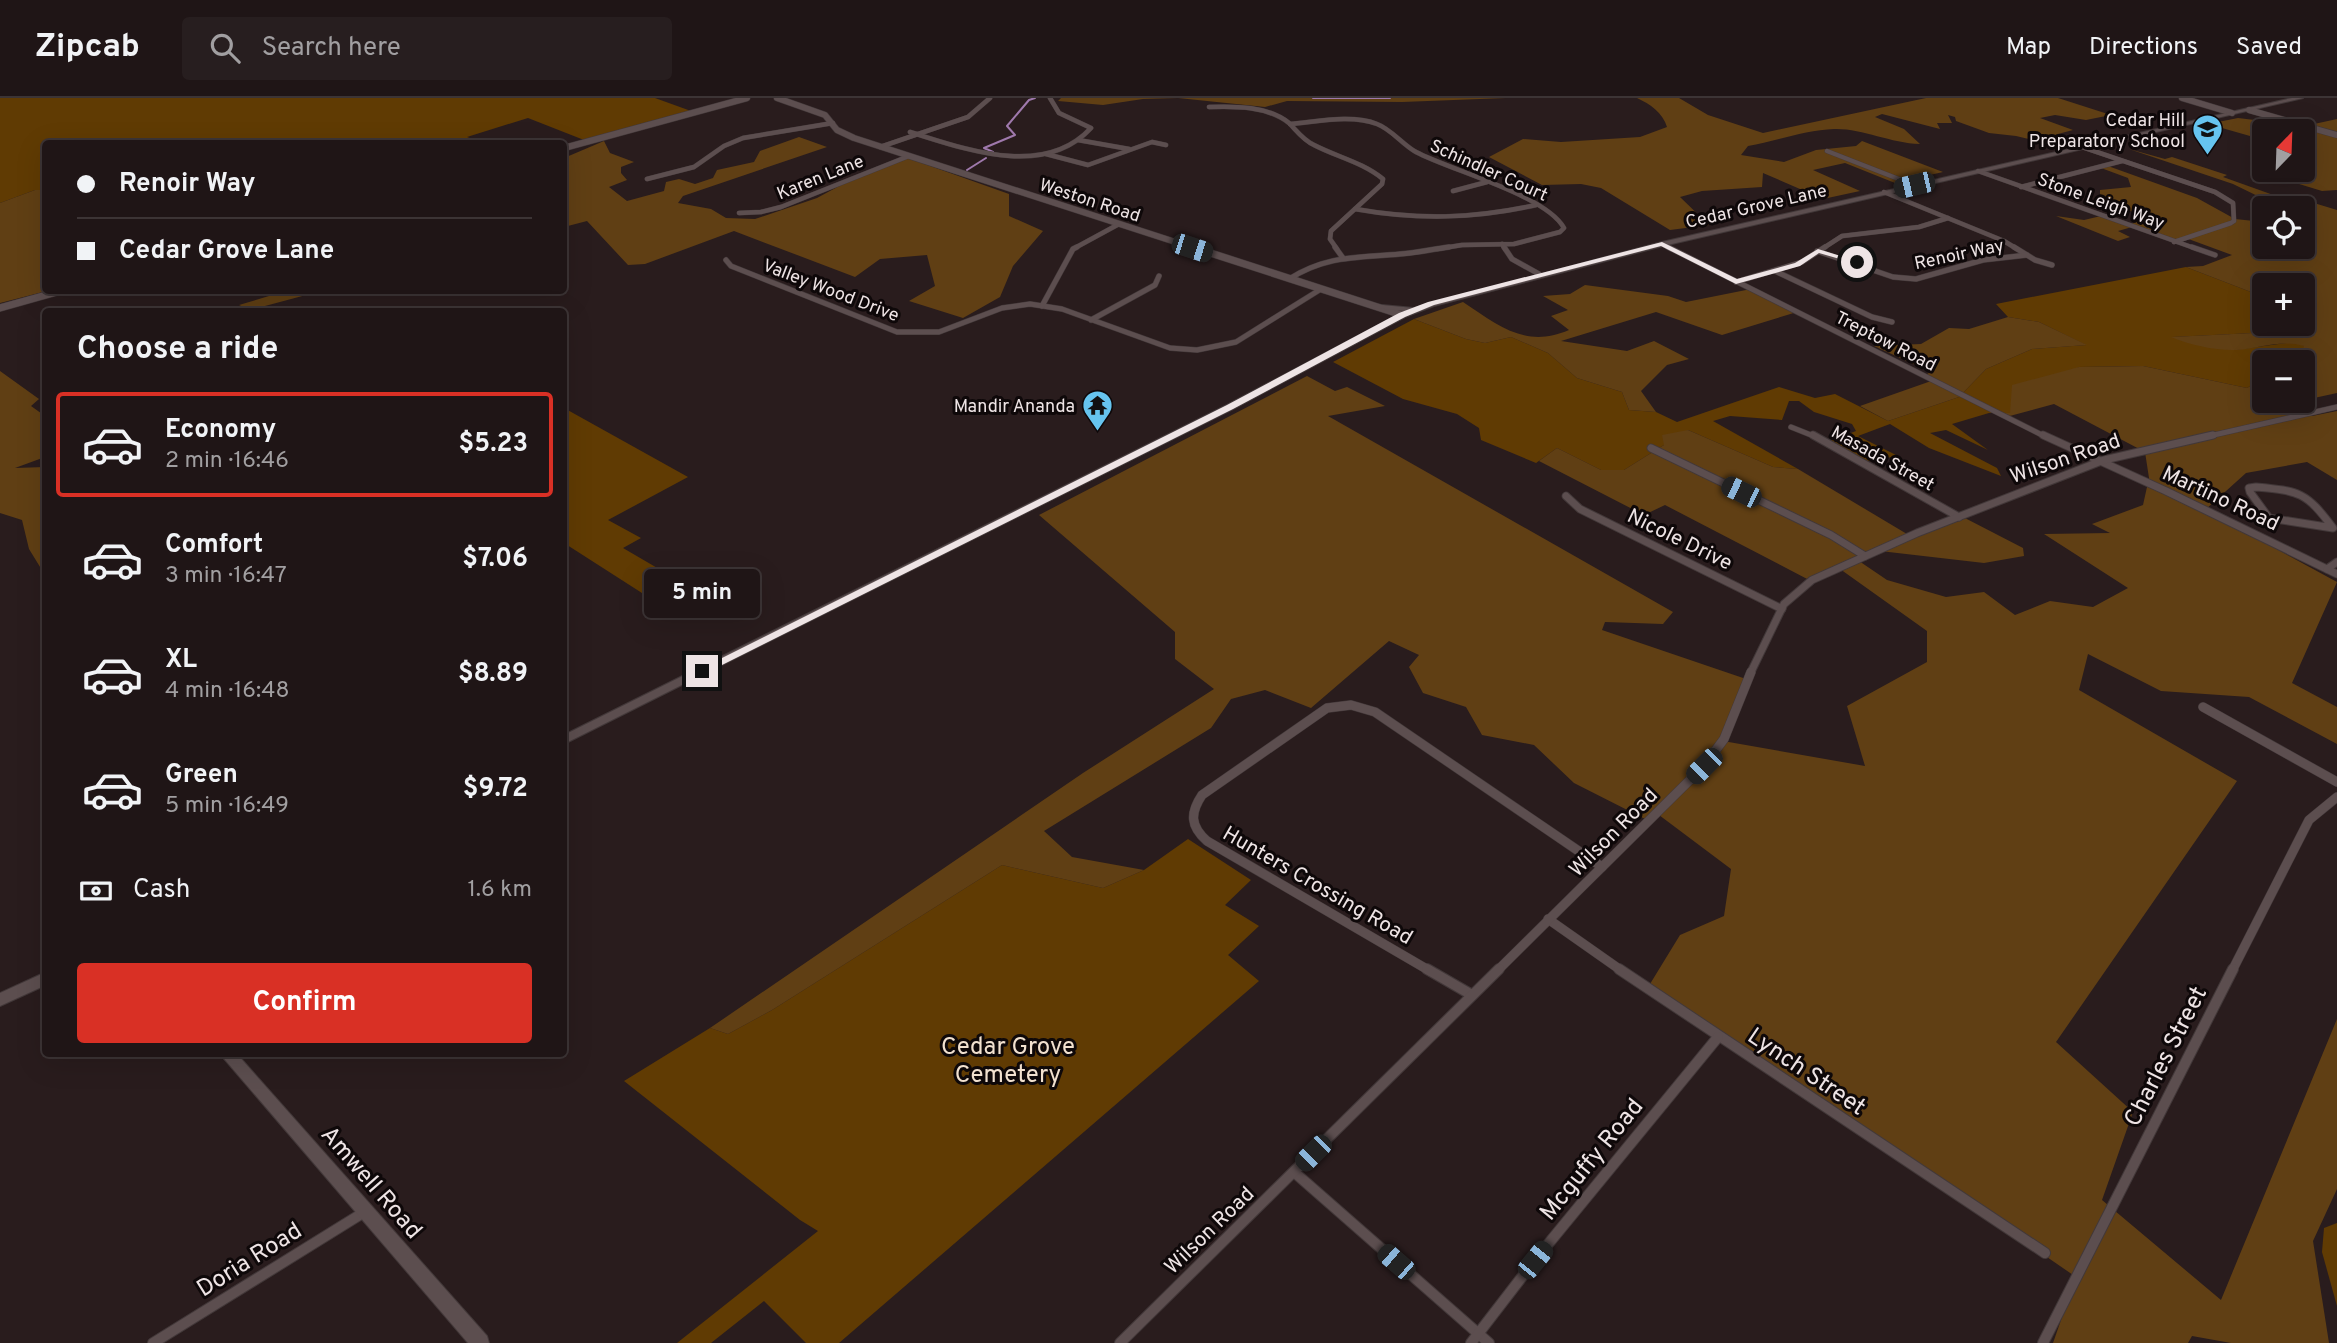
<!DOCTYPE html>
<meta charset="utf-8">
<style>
body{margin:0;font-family:Overpass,sans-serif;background:#271e1f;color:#f1f3f6;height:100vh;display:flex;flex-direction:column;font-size:26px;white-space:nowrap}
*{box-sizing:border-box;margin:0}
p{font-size:23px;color:#a19fa1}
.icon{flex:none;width:38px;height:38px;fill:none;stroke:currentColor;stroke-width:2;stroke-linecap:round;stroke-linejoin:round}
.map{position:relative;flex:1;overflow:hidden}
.drawer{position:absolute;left:42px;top:210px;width:525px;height:749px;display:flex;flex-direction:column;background:#1f1516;border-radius:7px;box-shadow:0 7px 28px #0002,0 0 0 2px #3c3435}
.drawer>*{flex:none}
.guide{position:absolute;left:42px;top:42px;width:525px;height:154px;border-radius:7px;box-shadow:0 7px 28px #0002,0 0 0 2px #3c3435;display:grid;align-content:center;height:154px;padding:0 35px;background:#1f1516}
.needle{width:46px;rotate:23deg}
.fabs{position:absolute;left:2252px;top:21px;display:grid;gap:14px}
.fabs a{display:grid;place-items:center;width:63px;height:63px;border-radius:7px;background:#1f1516;box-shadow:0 7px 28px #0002,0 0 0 2px #3c3435;font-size:35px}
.end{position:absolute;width:32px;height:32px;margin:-16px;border:9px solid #eee4e5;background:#111;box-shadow:0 0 0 4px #111}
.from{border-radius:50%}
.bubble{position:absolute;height:49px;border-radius:7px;background:#1f1516;box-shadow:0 7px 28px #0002,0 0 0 2px #3c3435;font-size:23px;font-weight:700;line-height:49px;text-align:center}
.car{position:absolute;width:21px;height:42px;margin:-21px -10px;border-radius:9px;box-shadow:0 0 5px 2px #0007;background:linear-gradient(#222 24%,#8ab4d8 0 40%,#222 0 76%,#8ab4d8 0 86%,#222 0)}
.guide b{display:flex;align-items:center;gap:24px;height:66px;font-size:26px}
.guide b+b{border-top:2px solid #3c3435}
.guide i{width:18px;height:18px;background:#f1f3f6}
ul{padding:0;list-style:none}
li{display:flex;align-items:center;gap:21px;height:105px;margin:0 14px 10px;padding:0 21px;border:4px solid transparent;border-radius:7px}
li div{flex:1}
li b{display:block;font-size:26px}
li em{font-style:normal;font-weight:700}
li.on{border-color:#d93025}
li>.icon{width:63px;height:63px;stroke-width:1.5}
h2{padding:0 35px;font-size:32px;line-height:84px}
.pay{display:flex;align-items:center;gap:18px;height:77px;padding:0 35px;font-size:26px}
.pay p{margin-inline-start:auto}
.primary-button{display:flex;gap:14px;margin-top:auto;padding:14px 35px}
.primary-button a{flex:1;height:80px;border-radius:7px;background:#d93025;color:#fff;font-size:28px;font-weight:700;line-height:80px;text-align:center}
header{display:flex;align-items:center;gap:42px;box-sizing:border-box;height:98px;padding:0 35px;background:#1f1516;border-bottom:2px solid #3c3435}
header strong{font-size:33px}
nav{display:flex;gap:38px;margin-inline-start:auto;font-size:24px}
.search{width:490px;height:63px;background:#271e1f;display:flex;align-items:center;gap:18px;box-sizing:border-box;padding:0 24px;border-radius:7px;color:#a19fa1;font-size:26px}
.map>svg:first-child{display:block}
.green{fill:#603b03}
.forest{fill:#603f14}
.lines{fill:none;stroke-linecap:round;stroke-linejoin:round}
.stream{stroke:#9f79ac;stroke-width:2}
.minor-far4-casing{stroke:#423839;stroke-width:5}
.minor-far3-casing{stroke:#423839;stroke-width:6}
.minor-far2-casing{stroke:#423839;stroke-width:9}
.minor-far1-casing{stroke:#423839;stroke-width:10}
.minor-casing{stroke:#423839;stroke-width:12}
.tertiary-far1-casing{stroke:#423839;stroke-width:7}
.tertiary-casing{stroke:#423839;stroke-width:8}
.secondary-casing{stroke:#423839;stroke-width:2}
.minor-far4{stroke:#5c4e4f;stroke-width:4.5}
.minor-far3{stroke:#5c4e4f;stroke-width:5}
.minor-far2{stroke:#5c4e4f;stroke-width:7}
.minor-far1{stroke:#5c4e4f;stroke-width:9}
.minor{stroke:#5c4e4f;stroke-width:10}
.tertiary-far1{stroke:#5c4e4f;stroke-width:6}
.tertiary{stroke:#5c4e4f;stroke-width:7}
.secondary{fill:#5c4e4f;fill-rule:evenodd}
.route{fill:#eee4e5}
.labels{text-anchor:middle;stroke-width:6;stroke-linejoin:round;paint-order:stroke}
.far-poi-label{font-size:18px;fill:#eee4e5;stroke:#0e0809;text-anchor:end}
.far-street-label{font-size:18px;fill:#eee4e5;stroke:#0e0809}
.street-label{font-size:21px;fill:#eee4e5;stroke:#0e0809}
.near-park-label{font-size:24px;fill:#f2e1cf;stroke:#0e0809}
.near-street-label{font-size:24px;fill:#eee4e5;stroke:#0e0809}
</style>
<header>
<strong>Zipcab</strong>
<div class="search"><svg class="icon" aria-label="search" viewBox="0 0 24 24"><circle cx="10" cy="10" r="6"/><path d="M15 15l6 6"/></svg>Search here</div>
<nav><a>Map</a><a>Directions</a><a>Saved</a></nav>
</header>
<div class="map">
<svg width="2337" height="1245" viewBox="0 0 2337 1245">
<rect width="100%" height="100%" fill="#291c1d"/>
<g class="green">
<path d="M0,0H655L691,13L584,42L528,20L467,39L484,45L46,46L45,92H35L0,105Z"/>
<path d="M2186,169L2264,199V224L2257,228L2254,235L2173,239L2234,252L2294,244L2305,248L2301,259L2293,264H2264V280L2247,290L2143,268L2079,269L2010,315H1989L1952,326L1988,352L1946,332L1930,335L1997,370L2001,378L1929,350L1890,326L1858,338L1898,358L1862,364L1827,344L1856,333L1852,326L1814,314L1799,303H1789L1782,322L1730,318L1713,323L1798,371L1773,369L1688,332L1624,372H1601L1557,350L1536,365L1481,342L1479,330L1457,316L1403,301L1333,264L1414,221L1466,241L1485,245L1511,239L1548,255L1577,280L1622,294L1629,312L1656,314L1677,324L1779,289L1815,300L1835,296L1888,323L1959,299L1986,271L2032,251L2086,247L2039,224L2008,219L1996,206Z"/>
<path d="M564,310L688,379L608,422L641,440L623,450L683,485L669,499L671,502L656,504L564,445Z"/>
<path d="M1188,741L1251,782L1225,807L1259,828L1228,857L1259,883L839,1245H806L764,1203L711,1245H677L818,1133L800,1122L624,983L710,930L728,936L772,912L1002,767L1103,790L1144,772Z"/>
<path d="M2337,1125V1208L2322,1154L2324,1130Z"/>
</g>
<g class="forest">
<path d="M1061,0H1506L1402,4L1287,3L1265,9L1178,0L1143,1L1103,7L1058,3Z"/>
<path d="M1637,0H1679L1708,17L1763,35L1926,0H2058L2111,17L2086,22L2055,17L2040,20L2073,32L2058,36L2072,44L2059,48L2016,38L1989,35L1956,23L1955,19L1948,17L1952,25H1937L1940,31L1882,16L1875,19L1904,31L1920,46C1890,45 1861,30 1834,31C1806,32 1776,43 1748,48L1741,57L1784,64L1816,52L1856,48L1862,43L1943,74L1895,85L1845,65L1813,72L1860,93L1823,101L1763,75L1762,89L1702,93L1680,99L1709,127L1670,132L1601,90L1581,86L1542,87L1489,59L1523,41L1561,44L1640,39L1667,29C1663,15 1650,6 1637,0Z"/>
<path d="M2238,20L2305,28L2337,21V92L2322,93L2260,74L2303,72L2306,67L2303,65V33H2264V42L2208,26Z"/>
<path d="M799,39L827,49L683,98L678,105L711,111L726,120L755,121L817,100L841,87L908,60L1009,96V118L1043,133L1013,168L1000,199L963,220L909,203L935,188L927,157L880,161L855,179L734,133L645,166L628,167L587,123L564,129V60L604,43L610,55L634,64L621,69V75L627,82L609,89L627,103L664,93L666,84L679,81L695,86L713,80L717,72L754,64L760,53Z"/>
<path d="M2129,51L2165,61L2172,59L2227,77L2223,79L2279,99L2291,98L2337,112V295L2305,302L2293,313L2312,318L2337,313V382L2307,364L2246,375L2205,412L2337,484L2292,585L2337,609V646L2249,599L2161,593L2088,556L2079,592L2237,683L2056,944L2133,1014L2102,1102L2221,1202L2337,921V1091L2313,1143L2329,1245H2231L2192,1238L2188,1245H2053L2076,1179L1650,886L1680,837L1724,818L1731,771L1659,717L1651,724L1574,685L1534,647L1482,637L1466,609L1423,595L1409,569L1419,557L1389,543L1311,610L1265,592L1231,601L1211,630L1044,733L1072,759L1144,772L1103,790L1002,767L772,912L728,936L710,930L1083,675L1214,591L1175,561V534L1039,417L1307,278L1335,293L1347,289L1385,308L1328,318L1673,514L1663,526L1605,524L1602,532L1749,582L1723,643L1865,668L1847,608L1927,564V533L1840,471L1811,483L1665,407L1644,417L1539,363L1557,350L1601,372H1624L1664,347L1662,337L1688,332L1773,369L1798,371L1912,439L1961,418L2023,450L2024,458L1984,465L1880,453L1859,463L1887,482L1946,499L1984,494L2015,517L2050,503L2093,509L2128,490L2044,436L2110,435L2092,426L2143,407L2149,380L2145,354L2054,306L2006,319L1996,315H2010L2012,287L2079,269L2143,268L2247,290L2264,280V303H2303V264H2293L2301,259L2304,248C2283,241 2259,250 2237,252C2217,253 2190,247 2171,239L2253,235L2257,228L2264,224L2303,226V187H2264V199L2186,169L2203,168L2232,157L2183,139L2172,144L2132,129L2118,133L2130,139L2118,143L2056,118L2084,122L2101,118L2128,127L2148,120L2100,101V92L2131,89L2128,80L2101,70L2108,68L2197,100L2235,121L2264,124V149H2303V110H2276V107L2233,86Z"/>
<path d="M35,92H45L47,193L0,205V105Z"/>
<path d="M1585,187L1668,198L1686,204L1751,191L1797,214L1722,237L1656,214L1561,243L1627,253L1654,243L1689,261L1667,267L1641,293L1656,314L1629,312L1622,294L1577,280L1548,255L1511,239L1485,245L1466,241L1414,221L1463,204C1498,227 1525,251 1569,232L1551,218L1568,212L1543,198L1570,196Z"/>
<path d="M289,192L321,193L265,208L267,213H252L239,207Z"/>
<path d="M2008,219L2039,224L2087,247L2032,251L1986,271L1959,299L1888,323L1860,308L1934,282L1925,277L1931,274L1874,248L1921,246L1949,230L1969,231Z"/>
<path d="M0,273L39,301L31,308L45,318V359L15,370L45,369V477L29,451L22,422L0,415Z"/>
</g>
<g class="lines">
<g class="stream">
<path d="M1313,0H1390"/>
<path d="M993,54L984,50L1015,37L1007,28L1029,2L1035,0"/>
<path d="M967,72L986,60"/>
</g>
<defs>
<g id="minor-far4">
<path d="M1209,9C1235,8 1268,8 1289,25C1297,33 1303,42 1314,47C1337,59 1362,64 1383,81L1382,86L1331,133L1330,141L1337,151"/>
<path d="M1290,26C1316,24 1351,16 1377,26C1391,31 1403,47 1416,54C1452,73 1546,97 1564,130L1560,134L1514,146L1462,147L1437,151"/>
<path d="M910,34C965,51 1044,81 1091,30L1059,15L1050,0"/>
<path d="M1078,42L1129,51"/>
<path d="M880,49L968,19L990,0"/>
<path d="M2082,49L2215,94L2233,105L2234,123L2231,125L2174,144"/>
<path d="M1827,53L1914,87"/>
<path d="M1046,56L1088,67L1152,44L1166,47"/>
<path d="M1978,73L2197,151"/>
<path d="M647,81L694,69L724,48L743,40L833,25"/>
<path d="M2021,89L2122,63"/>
<path d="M1453,93L1487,84"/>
<path d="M1884,94L2004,143L2017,151"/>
<path d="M1355,111C1417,122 1474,121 1536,107"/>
<path d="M739,115L761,114L781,109L909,58"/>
<path d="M1502,146L1505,151"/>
<path d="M1662,146L1671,151"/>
<path d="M1073,151L1119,126"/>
<path d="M1822,151L1842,138L1919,129L1948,120"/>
</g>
<g id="minor-far3">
<path d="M1335,149L1343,160"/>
<path d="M1504,149L1512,161L1539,176"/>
<path d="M1668,149L2046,339"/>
<path d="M2014,149L2035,162L2052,167"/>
<path d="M2192,149L2215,157"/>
<path d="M1817,153L1893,179L1916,181L1983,162L2027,157"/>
<path d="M726,162L731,168L897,234H939L1002,210L1030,206L1062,211L1170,250L1197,252L1236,244L1321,191"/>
<path d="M1775,173L1872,219L1892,224"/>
<path d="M1289,181C1327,157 1357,160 1400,156C1416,155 1433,151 1449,149"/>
<path d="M1736,184L1802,164L1825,149"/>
<path d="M1042,208L1073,151L1077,149"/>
<path d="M1091,222L1155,187L1159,178"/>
<path d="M1791,329L1816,339"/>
<path d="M2205,339L2337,309"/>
</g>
<g id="minor-far2">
<path d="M1813,337L1959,419"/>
<path d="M2043,337L2166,393L2337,476"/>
<path d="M1651,350L1831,437L1865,458"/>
<path d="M2256,389C2300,393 2306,394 2333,430L2269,420L2250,394L2249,390Z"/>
<path d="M1566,398L1580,411L1782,511"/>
<path d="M2327,471L2337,464"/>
<path d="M1750,576L1784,506L1812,482L1917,435L2104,362L2213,337"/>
</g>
<g id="minor-far1">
<path d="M2203,609L2337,684"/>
<path d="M1548,821L1622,873"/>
<path d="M1430,873L1207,743C1190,728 1190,715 1202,697L1327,610L1351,607L1375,614L1602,769"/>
<path d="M1497,873L1704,668L1724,641L1751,574"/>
<path d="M2232,873L2309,722L2337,699"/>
</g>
<g id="minor">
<path d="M1427,871L1472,897"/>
<path d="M1619,871L2045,1155"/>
<path d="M1294,1074L1489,1245"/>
<path d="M153,1245L366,1113"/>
<path d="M1120,1245L1499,871"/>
<path d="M1471,1245L1535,1162L1718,939"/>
<path d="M2043,1245L2233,871"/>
</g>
<g id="tertiary-far1">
<path d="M777,0L825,17L837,32L854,40L1197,151"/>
<path d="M2182,0L2232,15"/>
<path d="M2249,12L2337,37"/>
<path d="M564,50L747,0"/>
</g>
<g id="tertiary">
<path d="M1192,149L1402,217"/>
<path d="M0,210L64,192"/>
</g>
<g id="secondary">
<path d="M2292,0H2303L1663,148L1434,208L1405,219L1233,311L564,646V637L1227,307L1405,213L1374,210H1371V206L1414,210L1662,144Z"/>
<path d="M46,874V887L0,908V895Z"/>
<path d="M220,956H237L487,1238L489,1245H468Z"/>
</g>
</defs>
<use href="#minor-far4" class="minor-far4-casing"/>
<use href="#minor-far3" class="minor-far3-casing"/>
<use href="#minor-far2" class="minor-far2-casing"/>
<use href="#minor-far1" class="minor-far1-casing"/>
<use href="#minor" class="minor-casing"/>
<use href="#tertiary-far1" class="tertiary-far1-casing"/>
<use href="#tertiary" class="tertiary-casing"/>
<use href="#secondary" class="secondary-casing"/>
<use href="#minor-far4" class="minor-far4"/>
<use href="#minor-far3" class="minor-far3"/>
<use href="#minor-far2" class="minor-far2"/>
<use href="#minor-far1" class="minor-far1"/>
<use href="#minor" class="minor"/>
<use href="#tertiary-far1" class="tertiary-far1"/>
<use href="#tertiary" class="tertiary"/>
<use href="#secondary" class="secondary"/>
</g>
<path class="route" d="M1662,144L1737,181L1795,165L1818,151L1860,164L1857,166L1819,155L1800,168L1736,186L1661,148L1434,207L1405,219L1233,311L706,575L696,573L1227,307L1399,215L1428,204Z"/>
<defs>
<symbol id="school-pin" viewBox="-11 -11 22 30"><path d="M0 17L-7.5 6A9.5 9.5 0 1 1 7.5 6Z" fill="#66c4ef" stroke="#0e0809"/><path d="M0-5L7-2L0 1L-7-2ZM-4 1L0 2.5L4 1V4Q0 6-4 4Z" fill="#111"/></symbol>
<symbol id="temple-pin" viewBox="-11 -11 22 30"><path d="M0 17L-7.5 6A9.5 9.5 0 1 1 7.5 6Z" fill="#66c4ef" stroke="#0e0809"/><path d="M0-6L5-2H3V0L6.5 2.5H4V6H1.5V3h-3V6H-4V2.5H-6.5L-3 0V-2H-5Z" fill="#111"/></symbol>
</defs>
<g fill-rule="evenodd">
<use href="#school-pin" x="2190" y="14" width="35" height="47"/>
<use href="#temple-pin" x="1080" y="290" width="35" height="47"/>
</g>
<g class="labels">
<g class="far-poi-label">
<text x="2185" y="28">Cedar Hill<tspan x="2185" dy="21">Preparatory School</tspan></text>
<text x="1075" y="314">Mandir Ananda</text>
</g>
<g class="far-street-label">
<text transform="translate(1489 72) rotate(24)" y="6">Schindler Court</text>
<text transform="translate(820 79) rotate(-22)" y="6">Karen Lane</text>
<text transform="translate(1090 102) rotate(18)" y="6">Weston Road</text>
<text transform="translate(2101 103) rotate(20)" y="6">Stone Leigh Way</text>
<text transform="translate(1756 108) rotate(-13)" y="6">Cedar Grove Lane</text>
<text transform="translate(1959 156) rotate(-12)" y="6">Renoir Way</text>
<text transform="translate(831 192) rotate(21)" y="6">Valley Wood Drive</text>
<text transform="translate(1886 243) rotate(27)" y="6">Treptow Road</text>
<text transform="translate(1883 360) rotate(29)" y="6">Masada Street</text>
</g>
<g class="street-label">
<text transform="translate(2065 360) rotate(-19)" y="7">Wilson Road</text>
<text transform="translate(2221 400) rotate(25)" y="7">Martino Road</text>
<text transform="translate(1680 441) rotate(26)" y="7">Nicole Drive</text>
<text transform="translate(1613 734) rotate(-45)" y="7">Wilson Road</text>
<text transform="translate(1318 787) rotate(30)" y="7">Hunters Crossing Road</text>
<text transform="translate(1209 1132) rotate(-44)" y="7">Wilson Road</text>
</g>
<g class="near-park-label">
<text x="1008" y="956">Cedar Grove<tspan x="1008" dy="28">Cemetery</tspan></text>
</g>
<g class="near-street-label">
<text transform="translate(2165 958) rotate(-63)" y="8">Charles Street</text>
<text transform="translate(1807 973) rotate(34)" y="8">Lynch Street</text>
<text transform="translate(1591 1061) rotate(-51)" y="8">Mcguffy Road</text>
<text transform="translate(372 1084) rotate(49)" y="8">Amwell Road</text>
<text transform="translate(249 1161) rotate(-32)" y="8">Doria Road</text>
</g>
</g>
</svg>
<div class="fabs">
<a><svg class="needle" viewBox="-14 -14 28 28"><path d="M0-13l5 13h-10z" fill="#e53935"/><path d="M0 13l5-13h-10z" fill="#a19fa1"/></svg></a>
<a><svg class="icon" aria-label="locate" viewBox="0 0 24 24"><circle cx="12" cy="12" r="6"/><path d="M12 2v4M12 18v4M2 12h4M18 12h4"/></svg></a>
<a>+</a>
<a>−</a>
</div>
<i class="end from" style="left:1857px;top:164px"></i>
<i class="end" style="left:702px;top:573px"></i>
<div class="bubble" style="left:644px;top:471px;width:116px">5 min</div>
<i class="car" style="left:1914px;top:87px;rotate:257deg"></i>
<i class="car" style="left:1192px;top:150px;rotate:108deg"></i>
<i class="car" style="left:1741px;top:394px;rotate:296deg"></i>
<i class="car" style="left:1704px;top:668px;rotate:225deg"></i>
<i class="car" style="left:1313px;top:1055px;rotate:225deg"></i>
<i class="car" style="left:1535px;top:1162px;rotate:39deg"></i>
<i class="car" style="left:1396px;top:1164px;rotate:311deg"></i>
<div class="guide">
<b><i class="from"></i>Renoir Way</b>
<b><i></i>Cedar Grove Lane</b>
</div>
<section class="drawer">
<h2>Choose a ride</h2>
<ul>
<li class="on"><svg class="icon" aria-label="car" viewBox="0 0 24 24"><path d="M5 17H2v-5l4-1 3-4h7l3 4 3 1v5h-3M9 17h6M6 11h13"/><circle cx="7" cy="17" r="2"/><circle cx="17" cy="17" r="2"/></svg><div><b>Economy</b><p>2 min · 16:46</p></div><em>$5.23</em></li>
<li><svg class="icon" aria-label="car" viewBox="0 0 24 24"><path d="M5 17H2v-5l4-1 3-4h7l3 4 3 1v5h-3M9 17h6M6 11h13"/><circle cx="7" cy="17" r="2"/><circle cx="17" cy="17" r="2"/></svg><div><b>Comfort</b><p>3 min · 16:47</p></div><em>$7.06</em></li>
<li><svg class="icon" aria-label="car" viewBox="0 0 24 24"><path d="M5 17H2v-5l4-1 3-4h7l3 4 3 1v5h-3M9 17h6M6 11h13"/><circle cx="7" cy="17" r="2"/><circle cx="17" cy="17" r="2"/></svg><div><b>XL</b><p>4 min · 16:48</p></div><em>$8.89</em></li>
<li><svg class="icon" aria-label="car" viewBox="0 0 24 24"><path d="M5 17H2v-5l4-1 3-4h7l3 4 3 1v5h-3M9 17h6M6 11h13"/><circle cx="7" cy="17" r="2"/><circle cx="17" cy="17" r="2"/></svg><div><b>Green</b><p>5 min · 16:49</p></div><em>$9.72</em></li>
</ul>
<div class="pay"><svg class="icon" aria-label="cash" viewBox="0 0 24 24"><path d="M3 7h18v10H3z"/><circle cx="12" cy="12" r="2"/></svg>Cash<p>1.6 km</p></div>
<div class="primary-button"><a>Confirm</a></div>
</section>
</div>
